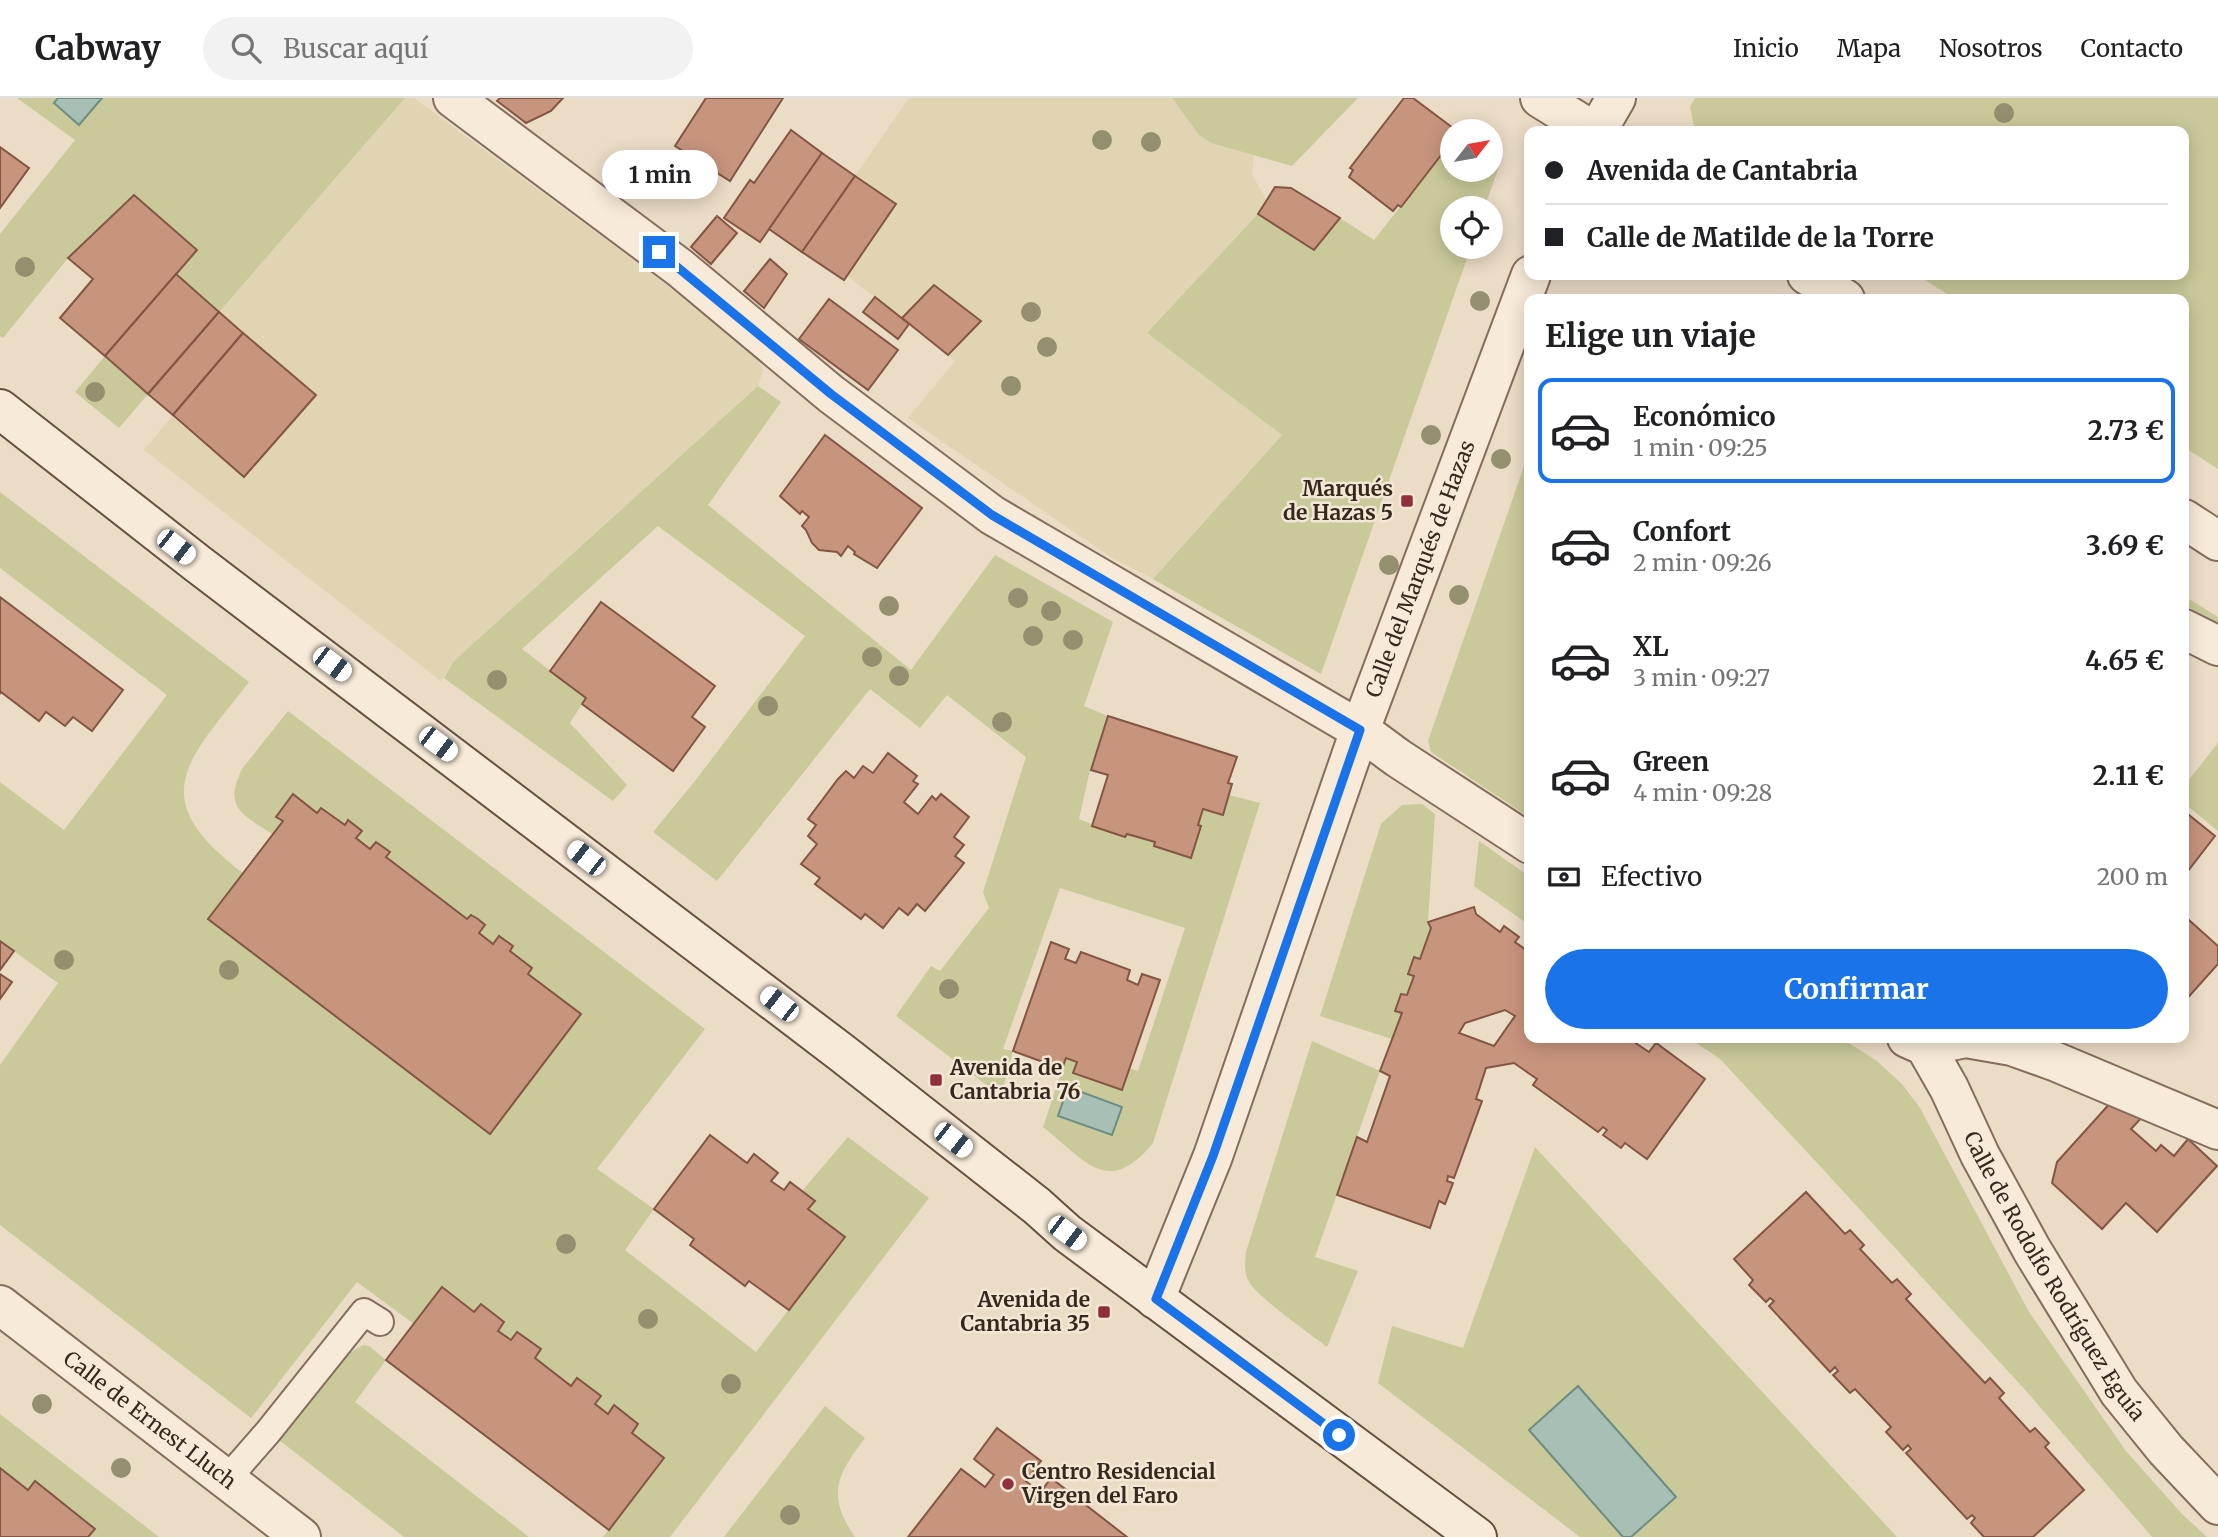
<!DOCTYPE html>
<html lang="es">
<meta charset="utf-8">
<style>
body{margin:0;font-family:Merriweather,serif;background:#f2f2f2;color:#202124;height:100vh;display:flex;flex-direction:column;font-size:26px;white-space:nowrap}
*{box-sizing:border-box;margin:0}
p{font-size:23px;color:#757577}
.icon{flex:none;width:38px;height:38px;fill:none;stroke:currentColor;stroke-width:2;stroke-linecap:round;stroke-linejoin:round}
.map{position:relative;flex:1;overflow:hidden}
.sheet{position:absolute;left:1524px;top:196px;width:665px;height:749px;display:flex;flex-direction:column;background:#fff;border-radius:14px;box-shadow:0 4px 18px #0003}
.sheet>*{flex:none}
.top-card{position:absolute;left:1524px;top:28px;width:665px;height:154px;border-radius:14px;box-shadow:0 4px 18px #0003;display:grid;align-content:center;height:154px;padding:0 21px;background:#fff}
.needle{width:46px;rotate:59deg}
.tools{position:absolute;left:1440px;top:21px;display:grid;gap:14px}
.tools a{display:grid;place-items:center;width:63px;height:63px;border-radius:50%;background:#fff;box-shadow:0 4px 18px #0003;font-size:35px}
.end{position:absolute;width:32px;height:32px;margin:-16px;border:9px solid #1a73e8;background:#fff;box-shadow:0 0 0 4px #fff}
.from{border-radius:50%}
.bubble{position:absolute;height:49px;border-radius:24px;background:#fff;box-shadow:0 4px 18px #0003;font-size:23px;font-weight:700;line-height:49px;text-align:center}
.car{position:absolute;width:21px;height:42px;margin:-21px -10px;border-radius:9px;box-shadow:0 0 5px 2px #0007;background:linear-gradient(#fff 24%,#345 0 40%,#fff 0 76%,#345 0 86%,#fff 0)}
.top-card b{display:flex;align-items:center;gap:24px;height:66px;font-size:26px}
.top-card b+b{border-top:2px solid #e0e0e0}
.top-card i{width:18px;height:18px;background:#202124}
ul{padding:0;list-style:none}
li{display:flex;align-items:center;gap:21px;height:105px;margin:0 14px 10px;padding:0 7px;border:4px solid transparent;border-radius:14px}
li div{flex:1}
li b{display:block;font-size:26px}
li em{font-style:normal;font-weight:700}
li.selected{border-color:#1a73e8}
li>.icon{width:63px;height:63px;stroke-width:1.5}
h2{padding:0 21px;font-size:32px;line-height:84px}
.pay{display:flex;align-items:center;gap:18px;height:77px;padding:0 21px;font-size:26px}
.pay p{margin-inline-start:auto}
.cta{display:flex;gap:14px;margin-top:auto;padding:14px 21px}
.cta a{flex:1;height:80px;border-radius:42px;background:#1a73e8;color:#fff;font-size:28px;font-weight:700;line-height:80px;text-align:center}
header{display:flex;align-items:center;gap:42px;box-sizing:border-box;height:98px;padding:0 35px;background:#fff;border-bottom:2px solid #e0e0e0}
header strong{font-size:33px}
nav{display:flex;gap:38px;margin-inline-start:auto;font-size:24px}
.search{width:490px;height:63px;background:#f2f2f2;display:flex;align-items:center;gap:18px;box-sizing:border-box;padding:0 24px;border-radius:38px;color:#757577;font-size:26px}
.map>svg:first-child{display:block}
.farmland{fill:#e0d4b3}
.green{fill:#c9c99a}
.water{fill:#a7bfb5;stroke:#6e8d82;stroke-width:2}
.building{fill:#c7947e;stroke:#835644;stroke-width:2;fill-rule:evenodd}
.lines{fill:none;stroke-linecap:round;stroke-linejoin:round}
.service-casing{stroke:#856d5d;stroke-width:30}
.minor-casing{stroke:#856d5d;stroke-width:42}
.secondary-casing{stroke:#674f40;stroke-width:42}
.service{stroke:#f7ead8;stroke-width:26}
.minor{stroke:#f7ead8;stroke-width:38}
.secondary{stroke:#f7ead8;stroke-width:38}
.tree{fill:#94906f}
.route{stroke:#1a73e8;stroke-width:9}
.poi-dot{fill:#90303c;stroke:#f3e7d5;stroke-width:2.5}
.labels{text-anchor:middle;stroke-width:5;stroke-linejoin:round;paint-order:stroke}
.poi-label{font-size:21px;font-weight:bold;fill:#36281f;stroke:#f3e7d5;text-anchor:end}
.street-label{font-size:21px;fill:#36281f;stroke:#f3e7d5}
</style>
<header>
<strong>Cabway</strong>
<div class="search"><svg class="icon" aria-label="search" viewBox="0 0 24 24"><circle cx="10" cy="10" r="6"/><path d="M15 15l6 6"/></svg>Buscar aquí</div>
<nav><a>Inicio</a><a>Mapa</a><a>Nosotros</a><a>Contacto</a></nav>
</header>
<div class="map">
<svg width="2218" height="1439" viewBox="0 0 2218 1439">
<rect width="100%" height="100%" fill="#ebdcc6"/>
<g class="farmland">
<path d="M405,0H414L748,247L757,259L763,272L758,288L454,563L441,583L144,352L173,317L245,379L316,298L219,214Z"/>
<path d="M909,0H1172L1199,37L1211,45L1254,57L1252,76L1266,102L1258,116L1148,236L1282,337L1153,481L1112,460L908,320L955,263L948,257L980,223L935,187L902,220L846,177L896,106L855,78Z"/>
</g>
<g class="green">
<path d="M17,0H405L219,214L176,176L196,152L134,97L68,160L3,240L0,238V136L75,42Z"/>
<path d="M1172,0H1358L1292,68L1211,45L1199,37Z"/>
<path d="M1695,0H2218V371L2184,349V201H1955L1917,177H2184V33H1698L1694,29L1690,9Z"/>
<path d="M1452,43V72H1491V63L1499,69L1484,110H1452V149H1471L1321,576L1153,481L1282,337L1147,235L1258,116L1314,152L1340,120L1374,142Z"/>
<path d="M105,258L148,296L119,330L75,294Z"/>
<path d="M758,288L781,304L708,407L911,572L995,457L1113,524L1084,608L1108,618L1090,672L1079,721L1125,739L1127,736L1155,744L1191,760L1201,729L1198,727L1203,711L1223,717L1229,697L1260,705L1153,1045C1108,1100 1086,1063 1043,1029L1066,960L1077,964L1073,975L1122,991L1129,970L1138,973L1185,830L1060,790L1003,951L1013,953L1001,998L896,918L931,868L940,873L989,810L983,794L1026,659L947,597L920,630L870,591L717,783L653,734L695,683L805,538L658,428L522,551L586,600L570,625L627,687L613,703L444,580L454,563Z"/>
<path d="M1529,354L1530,719H1529L1431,654L1428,643Z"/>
<path d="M0,394L249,584C187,664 143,699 243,775L208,821L489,1036L581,916L528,876L510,853L513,848L499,838L493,846L479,835L478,821L471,817L467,821L386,759L389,754L376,744L370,751L356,740L362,733L349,723L345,727L322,710L317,715L293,696L276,718L283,723L272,736C242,716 223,710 242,671L288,613L705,931L597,1071L654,1111L625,1152L756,1254L845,1139L808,1111L802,1093L848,1039L929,1100L670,1439H603L664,1360L632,1335L638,1326L614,1307L608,1316L595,1306L601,1298L578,1280L571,1288L535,1260L541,1251L517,1234L511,1242L498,1233L504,1224L481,1206L474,1214L442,1189L414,1226L357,1184L251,1320L0,1127V967L58,885L0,843V684L64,732L167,597L0,470Z"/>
<path d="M2184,498L2218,519V531L2184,519Z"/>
<path d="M2218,645V733L2184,705V688Z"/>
<path d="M1422,706L1435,716L1428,824L1431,830L1420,861L1415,859L1408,876L1414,878L1407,897L1401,896L1395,912L1402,915L1392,941L1320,918L1381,726L1402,707Z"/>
<path d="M1479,743L1529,778V827L1474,788Z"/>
<path d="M1689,940H1841L1877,963L1902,986L1920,1010L2029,1214L2126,1353L2182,1416L2207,1439H2152L2028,1295L1820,1068L1720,961Z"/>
<path d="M1312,943L1380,973L1315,1159L1358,1173L1327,1249C1312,1237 1254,1197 1248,1182C1244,1174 1245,1163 1246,1154Z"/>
<path d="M1535,1049L1897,1439H1580L1378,1285L1392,1228L1463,1250Z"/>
<path d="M363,1247L369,1248L386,1262L355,1304L529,1439H404L279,1342L348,1256Z"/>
<path d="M825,1308L865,1340C837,1377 826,1397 855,1439H724Z"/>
<path d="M0,1316L159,1439H88L95,1431L35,1384L28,1392L0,1370Z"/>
</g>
<g class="water">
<path d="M58,0H102L79,27L54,5Z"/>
<path d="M1068,989L1122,1009L1112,1037L1058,1018Z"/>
<path d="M1578,1288L1676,1399L1631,1439H1623L1529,1332Z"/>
</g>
<g class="building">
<path d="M500,0H563L551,13L526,25L497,3Z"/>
<path d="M706,0H783L730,83L675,48Z"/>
<path d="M1404,0H1413L1457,33H1452V43L1401,109L1398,107L1393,113L1349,79L1353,72L1350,70Z"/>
<path d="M791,32L822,55L760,144L724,120L750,82L754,85Z"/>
<path d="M0,49L29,70L0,110Z"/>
<path d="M822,55L855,78L802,154L769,131Z"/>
<path d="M855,78L896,106L844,182L802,154Z"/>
<path d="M1275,89L1291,90L1340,120L1314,152L1258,116Z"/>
<path d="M134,97L197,152L105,258L60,220L93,181L68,160Z"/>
<path d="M717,118L737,135L711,166L691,149Z"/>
<path d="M770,161L787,176L764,210L744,193Z"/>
<path d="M176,176L219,214L148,296L105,258Z"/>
<path d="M934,187L981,223L948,257L902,220Z"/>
<path d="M875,199L909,226L898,241L863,214Z"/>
<path d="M829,201L898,252L868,292L799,241Z"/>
<path d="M219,214L243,235L173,317L148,296Z"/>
<path d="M243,235L316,297L244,379L173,317Z"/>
<path d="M825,337L922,410L877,470L854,456L855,454L848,448L841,458L837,454L819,452L812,445L806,432L802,428L809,419L802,413L800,416L780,398Z"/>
<path d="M0,499L123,592L92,633L73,619L65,628L46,614L39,623L1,594L0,596Z"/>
<path d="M601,504L715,588L692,619L705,629L673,673L582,606L586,600L550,573Z"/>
<path d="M1108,618L1237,659L1228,685L1232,686L1223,717L1203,711L1198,727L1201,728L1191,760L1154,748L1155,744L1127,736L1125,739L1092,728L1108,677L1091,672Z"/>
<path d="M888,655L917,678L913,683L918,686L904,704L918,716L932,698L936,702L941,696L969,719L954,739L964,747L955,758L964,765L957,774L925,813L917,806L908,817L899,810L883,830L865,816L861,821L815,786L820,780L801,766L817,746L808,738L816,727L808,721L838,681L846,673L854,680L863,668L873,675Z"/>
<path d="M293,696L317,715L321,710L345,727L348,722L362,733L356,740L370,751L376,744L390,754L386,759L467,821L471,817L478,821L485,827L479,835L493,846L499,838L513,848L510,853L532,870L528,876L581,916L490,1036L208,821L283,723L276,719Z"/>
<path d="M2189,717L2215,738L2184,778V724Z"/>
<path d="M1474,809L1476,816L1500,834L1504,828L1519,839L1515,844L1530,855V940H1628L1649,954L1656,945L1705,981L1647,1061L1625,1045L1621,1050L1603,1037L1607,1032L1603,1029L1598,1034L1533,987L1537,981L1514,965L1486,970L1476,1001L1482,1003L1454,1080L1448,1078L1447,1083L1453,1085L1445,1106L1439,1103L1430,1130L1337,1097L1357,1039L1367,1044L1390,978L1380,973L1402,915L1395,913L1401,896L1407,897L1414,878L1408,876L1414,859L1420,861L1431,830L1428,824ZM1505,912L1515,918L1494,948L1459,935L1465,925Z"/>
<path d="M2189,822L2218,848V866L2184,904V827Z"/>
<path d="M0,843L14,853L0,872Z"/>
<path d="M1051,844L1069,851L1065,861L1076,865L1081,854L1130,872L1127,882L1138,887L1142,876L1160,882L1122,992L1073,975L1077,964L1066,960L1062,971L1013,953Z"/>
<path d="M0,876L12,884L0,901Z"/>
<path d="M2113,1002L2146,1015L2131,1031L2156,1053L2161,1047L2174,1058L2188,1041L2217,1068L2157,1134L2126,1105L2102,1131L2052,1085L2057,1064Z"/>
<path d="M710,1037L747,1065L754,1056L778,1075L771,1083L784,1092L790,1084L815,1103L808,1111L845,1139L789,1212L749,1183L745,1188L690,1147L694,1141L654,1111Z"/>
<path d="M1806,1094L1845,1136L1850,1132L1864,1147L1860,1151L1892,1185L1897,1181L1911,1196L1906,1201L1985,1285L1990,1280L2004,1295L1999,1300L2030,1334L2035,1330L2049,1345L2045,1349L2084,1392L2033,1439H1984L1971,1425L1975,1420L1972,1417L1967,1421L1906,1355L1911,1351L1908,1347L1903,1352L1886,1334L1891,1329L1855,1291L1850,1295L1833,1277L1838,1273L1835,1269L1830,1274L1769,1208L1774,1203L1770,1200L1766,1204L1749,1187L1753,1182L1734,1161Z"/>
<path d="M442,1189L474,1214L481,1206L504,1224L498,1233L511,1242L517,1234L541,1251L535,1260L571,1288L577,1280L601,1298L595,1306L608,1316L614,1307L638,1326L632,1335L664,1360L609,1432L386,1262Z"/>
<path d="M997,1330L1041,1363L1026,1383L1040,1395L1051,1380L1127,1439H908L961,1371L985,1389L994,1377L974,1361Z"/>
<path d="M0,1370L28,1392L35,1383L95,1431L88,1439H0Z"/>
</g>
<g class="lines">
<defs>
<path id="service" d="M227,1381L268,1334L364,1214L380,1224"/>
<g id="minor">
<path d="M453,0L680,170L831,296L992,417L1360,632L1398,660L1530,746"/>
<path d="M1540,0L1593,33"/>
<path d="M1597,33L1616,0"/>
<path d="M1807,177L1845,201"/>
<path d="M2184,421L2218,443"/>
<path d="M2184,531L2218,548"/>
<path id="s1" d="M1907,940L1925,948L1949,990L1980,1057L2032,1152L2119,1294L2166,1352L2218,1407"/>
<path d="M1926,940L1925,948L1966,940L2012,948L2054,963L2218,1032"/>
<path id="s2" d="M1155,1201L1213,1058L1360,632L1531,177"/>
<path id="s3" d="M0,1207L301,1439"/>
</g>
<path id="secondary" d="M0,311L198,466L842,955L1037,1108L1067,1135L1477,1439"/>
</defs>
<use href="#service" class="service-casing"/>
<use href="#minor" class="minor-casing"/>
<use href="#secondary" class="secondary-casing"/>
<use href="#service" class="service"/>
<use href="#minor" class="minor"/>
<use href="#secondary" class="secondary"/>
</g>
<g class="tree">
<circle cx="2004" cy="15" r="10"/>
<circle cx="1102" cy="42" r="10"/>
<circle cx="1151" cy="44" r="10"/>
<circle cx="25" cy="169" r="10"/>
<circle cx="1480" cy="203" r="10"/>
<circle cx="1031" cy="214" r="10"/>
<circle cx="1047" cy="249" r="10"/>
<circle cx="1011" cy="288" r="10"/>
<circle cx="95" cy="294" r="10"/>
<circle cx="1431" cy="337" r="10"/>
<circle cx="1501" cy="361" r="10"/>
<circle cx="1389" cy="467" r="10"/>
<circle cx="1459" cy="497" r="10"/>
<circle cx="1018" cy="500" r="10"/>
<circle cx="889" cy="508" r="10"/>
<circle cx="1051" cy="513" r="10"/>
<circle cx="1033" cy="538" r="10"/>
<circle cx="1073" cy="542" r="10"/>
<circle cx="872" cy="559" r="10"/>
<circle cx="899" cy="578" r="10"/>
<circle cx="497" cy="582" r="10"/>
<circle cx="768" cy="608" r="10"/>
<circle cx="1002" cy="624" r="10"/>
<circle cx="64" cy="862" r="10"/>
<circle cx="229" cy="872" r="10"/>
<circle cx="949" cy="891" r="10"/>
<circle cx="566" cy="1146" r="10"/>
<circle cx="648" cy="1221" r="10"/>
<circle cx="731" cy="1286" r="10"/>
<circle cx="42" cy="1306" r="10"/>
<circle cx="121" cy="1370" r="10"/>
<circle cx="790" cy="1417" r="10"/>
</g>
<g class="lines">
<path class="route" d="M659,154L831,296L992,417L1360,632L1213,1058L1156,1201L1339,1337"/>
</g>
<g class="poi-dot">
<rect x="1400" y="396" width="14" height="14" rx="3.5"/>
<rect x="929" y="975" width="14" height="14" rx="3.5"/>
<rect x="1097" y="1207" width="14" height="14" rx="3.5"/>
<circle cx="1008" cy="1386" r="7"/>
</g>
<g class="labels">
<g class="poi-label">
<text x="1393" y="398">Marqués<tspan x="1393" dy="24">de Hazas 5</tspan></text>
<text x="950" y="977" text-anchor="start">Avenida de<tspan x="950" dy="24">Cantabria 76</tspan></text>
<text x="1090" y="1209">Avenida de<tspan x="1090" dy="24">Cantabria 35</tspan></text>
<text x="1022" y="1381" text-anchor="start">Centro Residencial<tspan x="1022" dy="24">Virgen del Faro</tspan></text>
</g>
<g class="street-label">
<text dy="7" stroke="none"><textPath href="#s2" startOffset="777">Calle del Marqués de Hazas</textPath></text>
<text dy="7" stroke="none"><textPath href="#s1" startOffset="284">Calle de Rodolfo Rodríguez Eguía</textPath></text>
<text dy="7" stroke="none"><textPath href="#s3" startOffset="189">Calle de Ernest Lluch</textPath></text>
</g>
</g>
</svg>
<div class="tools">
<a><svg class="needle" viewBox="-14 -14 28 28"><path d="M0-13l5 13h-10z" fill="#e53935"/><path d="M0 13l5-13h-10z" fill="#757577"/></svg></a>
<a><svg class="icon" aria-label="locate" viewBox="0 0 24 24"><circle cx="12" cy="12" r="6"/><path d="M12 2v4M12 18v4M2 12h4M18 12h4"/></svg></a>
</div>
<i class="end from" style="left:1339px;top:1337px"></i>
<i class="end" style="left:659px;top:154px"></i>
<div class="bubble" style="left:602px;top:52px;width:116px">1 min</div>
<i class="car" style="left:176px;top:449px;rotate:128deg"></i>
<i class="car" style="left:332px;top:566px;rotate:127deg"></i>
<i class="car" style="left:438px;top:646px;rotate:127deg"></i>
<i class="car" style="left:586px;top:760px;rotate:308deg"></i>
<i class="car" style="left:779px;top:906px;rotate:308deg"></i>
<i class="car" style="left:953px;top:1042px;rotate:128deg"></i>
<i class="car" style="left:1067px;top:1135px;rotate:127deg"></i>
<div class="top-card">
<b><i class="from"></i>Avenida de Cantabria</b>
<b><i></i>Calle de Matilde de la Torre</b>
</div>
<section class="sheet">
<h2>Elige un viaje</h2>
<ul>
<li class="selected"><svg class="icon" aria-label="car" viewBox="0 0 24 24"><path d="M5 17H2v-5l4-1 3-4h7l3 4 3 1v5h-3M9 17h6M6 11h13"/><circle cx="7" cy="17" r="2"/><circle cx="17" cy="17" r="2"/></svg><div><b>Económico</b><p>1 min · 09:25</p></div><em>2.73 €</em></li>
<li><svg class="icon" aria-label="car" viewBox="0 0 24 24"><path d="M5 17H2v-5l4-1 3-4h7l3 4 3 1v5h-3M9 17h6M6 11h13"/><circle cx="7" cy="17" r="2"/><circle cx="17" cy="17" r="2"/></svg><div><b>Confort</b><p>2 min · 09:26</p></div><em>3.69 €</em></li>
<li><svg class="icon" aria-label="car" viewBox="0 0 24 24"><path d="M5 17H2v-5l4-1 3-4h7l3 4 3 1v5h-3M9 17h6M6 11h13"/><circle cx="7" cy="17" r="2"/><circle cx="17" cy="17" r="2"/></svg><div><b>XL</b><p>3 min · 09:27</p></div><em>4.65 €</em></li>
<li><svg class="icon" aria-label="car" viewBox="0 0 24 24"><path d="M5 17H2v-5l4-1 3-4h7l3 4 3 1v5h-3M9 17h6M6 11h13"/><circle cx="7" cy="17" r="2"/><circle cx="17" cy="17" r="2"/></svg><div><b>Green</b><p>4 min · 09:28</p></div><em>2.11 €</em></li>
</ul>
<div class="pay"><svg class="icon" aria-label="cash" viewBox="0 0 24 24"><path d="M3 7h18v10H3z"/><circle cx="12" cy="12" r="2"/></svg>Efectivo<p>200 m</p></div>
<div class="cta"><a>Confirmar</a></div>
</section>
</div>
